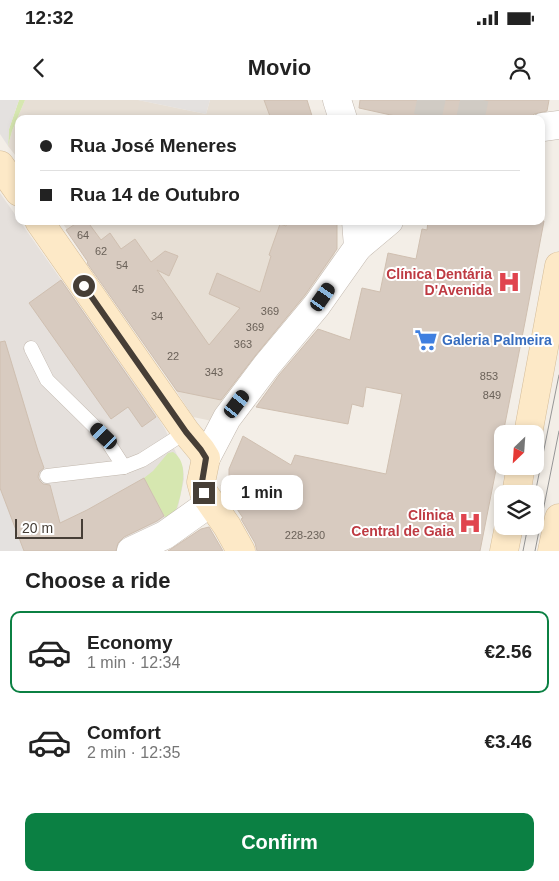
<!DOCTYPE html>
<meta charset="utf-8">
<style>
body{margin:0;font-family:Arial,sans-serif;background:#f6f6f6;color:#222;height:100vh;display:flex;flex-direction:column;font-size:19px;white-space:nowrap}
*{box-sizing:border-box;margin:0}
p{font-size:16px;color:#767676}
.icon{flex:none;width:28px;height:28px;fill:none;stroke:currentColor;stroke-width:2;stroke-linecap:round;stroke-linejoin:round}
.map{position:relative;height:451px;overflow:hidden}
.details{display:flex;flex-direction:column;background:#fff;flex:1}
.details>*{flex:none}
.guide{position:absolute;left:15px;top:15px;width:530px;height:110px;border-radius:10px;box-shadow:0 2px 8px #0003;display:grid;align-content:center;height:110px;padding:0 25px;background:#fff}
.needle{width:32px;rotate:205deg}
.fabs{position:absolute;left:494px;top:325px;display:grid;gap:10px}
.fabs a{display:grid;place-items:center;width:50px;height:50px;border-radius:10px;background:#fff;box-shadow:0 2px 8px #0003;font-size:25px}
.scale{position:absolute;left:15px;bottom:12px;width:68px;box-sizing:border-box;padding-left:5px;border:2px solid #463e36;border-top:0;font-size:14px;line-height:18px;white-space:nowrap;color:#463e36;-webkit-text-stroke:4px #fff;paint-order:stroke}
.end{position:absolute;width:22px;height:22px;margin:-11px;border:6px solid #463e36;background:#fff;box-shadow:0 0 0 2px #fff}
.from{border-radius:50%}
.bubble{position:absolute;height:35px;border-radius:10px;background:#fff;box-shadow:0 2px 8px #0003;font-size:16px;font-weight:600;line-height:35px;text-align:center}
.car{position:absolute;width:15px;height:30px;margin:-15px -8px;border-radius:6px;box-shadow:0 0 4px 1px #0007;background:linear-gradient(#222 24%,#8ab4d8 0 40%,#222 0 76%,#8ab4d8 0 86%,#222 0)}
.guide b{display:flex;align-items:center;gap:18px;height:48px;font-size:19px}
.guide b+b{border-top:1px solid #e0e0e0}
.guide i{width:12px;height:12px;background:#222}
ul{padding:0;list-style:none}
li{display:flex;align-items:center;gap:15px;height:82px;margin:0 10px 8px;padding:0 15px;border:2px solid transparent;border-radius:10px}
li div{flex:1}
li b{display:block;font-size:19px}
li em{font-style:normal;font-weight:600}
li.current{border-color:#0b8043}
li>.icon{width:45px;height:45px;stroke-width:1.5}
h2{padding:0 25px;font-size:22px;line-height:60px}
.button{display:flex;gap:10px;margin-top:auto;padding:10px 25px}
.button a{flex:1;height:58px;border-radius:10px;background:#0b8043;color:#fff;font-size:20px;font-weight:600;line-height:58px;text-align:center}
.status{display:flex;justify-content:space-between;align-items:center;height:35px;padding:0 25px;background:#fff;direction:ltr}
.status svg{height:14px;fill:currentColor}
header{display:flex;justify-content:space-between;align-items:center;height:65px;padding:0 25px;background:#fff;font-size:22px;font-weight:600}
.map>svg:first-child{display:block}
.residential{fill:#e7dfd5}
.industrial{fill:#e5e0dc}
.green{fill:#d6e7b0}
.parking{fill:#e4e1df}
.building{fill:#d8cbc0;stroke:#cfbfb0}
.lines{fill:none;stroke-linecap:round;stroke-linejoin:round}
.street-tunnel{stroke:#d0cbc4;stroke-width:28;stroke-dasharray:28 14;stroke-linecap:butt}
.lane-casing{stroke:#c1b7ad;stroke-width:15}
.street-casing{stroke:#c1b7ad;stroke-width:29}
.secondary-casing{stroke:#d5bd9a;stroke-width:29}
.lane{stroke:#fff;stroke-width:14}
.street{stroke:#fff;stroke-width:28}
.secondary{stroke:#fde9c7;stroke-width:28}
.tram{stroke:#969696;stroke-width:1}
.route{stroke:#463e36;stroke-width:6}
.labels{text-anchor:middle;stroke-width:4;stroke-linejoin:round;paint-order:stroke}
.number-label{font-size:11px;fill:#6a6158}
.health-label{font-size:14px;font-weight:bold;fill:#be3a42;stroke:#fff;text-anchor:end}
.shop-label{font-size:14px;font-weight:bold;fill:#366cbe;stroke:#fff;text-anchor:start}
</style>
<div class="status"><b>12:32</b><svg viewBox="0 0 49 12"><path d="M0 12V9h3v3zM5 12V6h3v6zM10 12V3h3v9zM15 12V0h3v12zM26 1h20v11H26zM47 4h2v5h-2z"/></svg></div>
<header><svg class="icon" aria-label="back" viewBox="0 0 24 24"><path d="M15 5l-7 7 7 7"/></svg>Movio<svg class="icon" aria-label="person" viewBox="0 0 24 24"><circle cx="12" cy="8" r="4"/><path d="M4 21q1-7 8-7t8 7"/></svg></header>
<div class="map">
<svg width="559" height="451" viewBox="0 0 559 451">
<rect width="100%" height="100%" fill="#f3eee7"/>
<g class="residential">
<path d="M25,0H138L206,14L210,0H307L313,19H19V60L8,46L12,31Z"/>
<path d="M61,121H337V137L334,158L328,171L212,321L193,317L147,246Z"/>
</g>
<path class="industrial" d="M0,93L157,316L165,329L183,368L184,379L178,407L167,421L111,451H0Z"/>
<g class="green">
<path d="M19,0H25L12,31L8,46L9,29Z"/>
<path d="M173,352C188,362 183,382 180,397C178,403 177,410 173,416C173,416 167,421 167,421L144,378L153,371L168,353Z"/>
</g>
<g class="parking">
<path d="M0,0H19L9,29L8,46L0,34Z"/>
<path d="M138,0H210L206,14Z"/>
<path d="M0,389L17,433L24,451H0Z"/>
</g>
<g class="building">
<path d="M264,0H307L313,19H271Z"/>
<path d="M360,0H549L547,11L534,14L530,19H409L359,8Z"/>
<path d="M80,121H87L101,140L110,133L121,149L135,139L151,162L165,151L178,156L169,176L157,170L209,245L240,208L209,194L217,173L260,192L271,156L269,155L280,124L286,126L288,121H337V149L305,195L255,256L221,300L177,291L87,163L88,162L66,130Z"/>
<path d="M428,121H544L525,222L480,451H257L255,443L241,419L243,418L221,385L229,381V369L243,336L291,365L295,355L386,374L402,294L366,287L363,307L352,304L348,324L256,307L279,275L318,229L350,240L362,188L380,192L388,153L416,159L422,129L427,130Z"/>
<path d="M61,180L156,317L142,327L128,307L111,319L29,203Z"/>
<path d="M5,241L38,351L44,368L39,372L38,377L40,381L43,384L50,385L60,423L87,410L144,378L164,416L157,421L124,437L118,443L116,451H24L0,388V242Z"/>
<path d="M209,427L223,451H168L201,429Z"/>
</g>
<g class="lines">
<path class="street-tunnel" d="M417,0L499,18"/>
<defs>
<g id="lane">
<path d="M31,248L47,280L104,336L124,367"/>
<path d="M47,376L124,367L142,360L186,332"/>
</g>
<g id="street">
<path d="M337,0L343,19"/>
<path d="M543,27L559,25"/>
<path d="M358,147L389,121"/>
<path d="M206,358L227,318L267,265L317,205L358,147L356,121"/>
<path d="M131,451L165,435L210,403"/>
</g>
<g id="secondary">
<path d="M0,65L19,92"/>
<path d="M39,121L186,332L201,350L206,358L201,382L204,393L227,426L241,451"/>
<path d="M528,334L559,166"/>
<path d="M516,394L521,366"/>
<path d="M504,451L509,426"/>
<path d="M552,451L559,418"/>
</g>
</defs>
<use href="#lane" class="lane-casing"/>
<use href="#street" class="street-casing"/>
<use href="#secondary" class="secondary-casing"/>
<use href="#lane" class="lane"/>
<use href="#street" class="street"/>
<use href="#secondary" class="secondary"/>
<g class="tram">
<path d="M535,394L559,275"/>
<path d="M523,451L528,426"/>
<path d="M535,451L559,331"/>
</g>
</g>
<g class="lines">
<path class="route" d="M84,186L186,332L201,350L206,358L202,382L204,393"/>
</g>
<defs>
<symbol id="hospital-bare" viewBox="-9 -9 18 18"><path d="M-5-5h3v3.5h4V-5h3V5h-3V1.5h-4V5h-3Z" fill="#e0444e" stroke="#fff" stroke-width="2.5" paint-order="stroke"/></symbol>
<symbol id="supermarket-bare" viewBox="-9 -9 18 18"><path d="M-6-5.5h2.5l.6 2H6L4.5 2H-2.5L-4.4-4H-6ZM-1.5 3.2a1.3 1.3 0 1 0 .1 0ZM3 3.2a1.3 1.3 0 1 0 .1 0Z" fill="#3f7fe0" stroke="#fff" stroke-width="2.5" paint-order="stroke"/></symbol>
</defs>
<g fill-rule="evenodd">
<use href="#hospital-bare" x="493" y="166" width="32" height="32"/>
<use href="#supermarket-bare" x="410" y="224" width="32" height="32"/>
<use href="#hospital-bare" x="454" y="407" width="32" height="32"/>
</g>
<g class="labels">
<g class="number-label">
<text x="83" y="139">64</text>
<text x="101" y="155">62</text>
<text x="122" y="169">54</text>
<text x="138" y="193">45</text>
<text x="270" y="215">369</text>
<text x="157" y="220">34</text>
<text x="255" y="231">369</text>
<text x="243" y="248">363</text>
<text x="173" y="260">22</text>
<text x="214" y="276">343</text>
<text x="489" y="280">853</text>
<text x="492" y="299">849</text>
<text x="305" y="439">228-230</text>
</g>
<g class="health-label">
<text x="492" y="179">Clínica Dentária<tspan x="492" dy="16">D'Avenida</tspan></text>
<text x="454" y="420">Clínica<tspan x="454" dy="16">Central de Gaia</tspan></text>
</g>
<g class="shop-label">
<text x="442" y="245">Galeria Palmeira</text>
</g>
</g>
</svg>
<div class="fabs">
<a><svg class="needle" viewBox="-14 -14 28 28"><path d="M0-13l5 13h-10z" fill="#e53935"/><path d="M0 13l5-13h-10z" fill="#767676"/></svg></a>
<a><svg class="icon" aria-label="layers" viewBox="0 0 24 24"><path d="M12 4l9 5-9 5-9-5zM3 14l9 5 9-5"/></svg></a>
</div>
<div class="scale">20 m</div>
<i class="end from" style="left:84px;top:186px"></i>
<i class="end" style="left:204px;top:393px"></i>
<div class="bubble" style="left:221px;top:375px;width:82px">1 min</div>
<i class="car" style="left:323px;top:197px;rotate:35deg"></i>
<i class="car" style="left:237px;top:304px;rotate:37deg"></i>
<i class="car" style="left:104px;top:336px;rotate:314deg"></i>
<div class="guide">
<b><i class="from"></i>Rua José Meneres</b>
<b><i></i>Rua 14 de Outubro</b>
</div>
</div>
<section class="details">
<h2>Choose a ride</h2>
<ul>
<li class="current"><svg class="icon" aria-label="car" viewBox="0 0 24 24"><path d="M5 17H2v-5l4-1 3-4h7l3 4 3 1v5h-3M9 17h6M6 11h13"/><circle cx="7" cy="17" r="2"/><circle cx="17" cy="17" r="2"/></svg><div><b>Economy</b><p>1 min · 12:34</p></div><em>€2.56</em></li>
<li><svg class="icon" aria-label="car" viewBox="0 0 24 24"><path d="M5 17H2v-5l4-1 3-4h7l3 4 3 1v5h-3M9 17h6M6 11h13"/><circle cx="7" cy="17" r="2"/><circle cx="17" cy="17" r="2"/></svg><div><b>Comfort</b><p>2 min · 12:35</p></div><em>€3.46</em></li>
</ul>
<div class="button"><a>Confirm</a></div>
</section>
